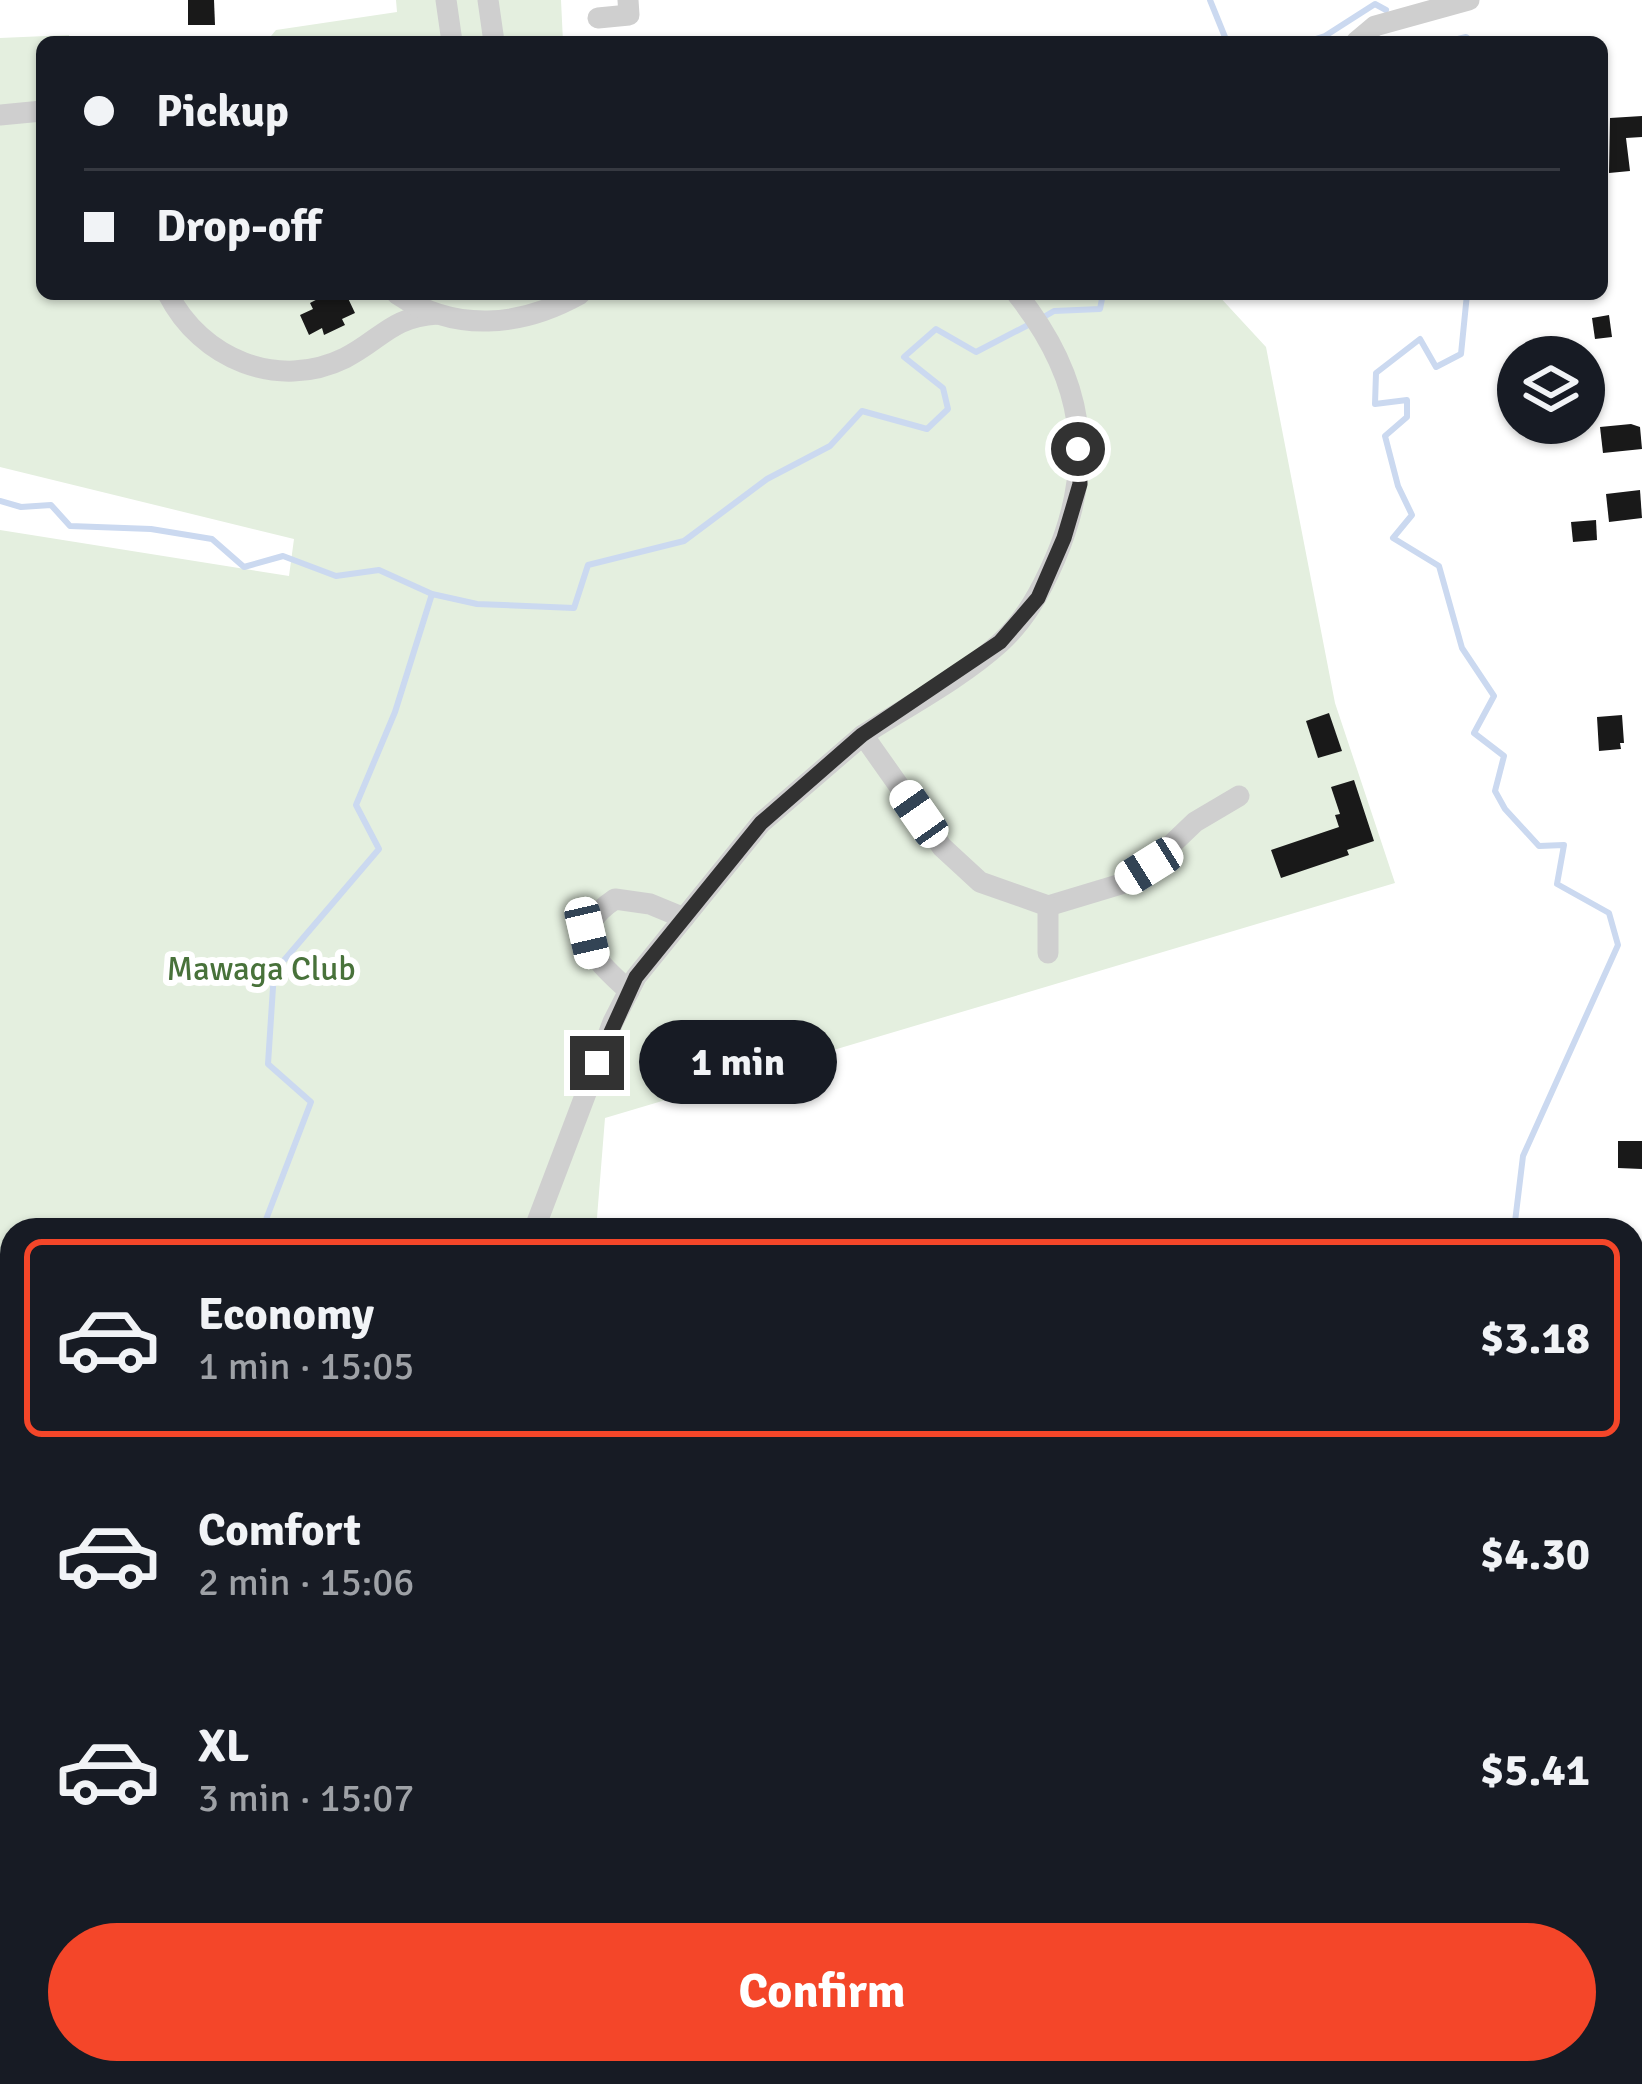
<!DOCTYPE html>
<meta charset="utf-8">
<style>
body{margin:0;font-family:Signika,sans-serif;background:#242831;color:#f1f3f6;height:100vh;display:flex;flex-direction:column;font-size:45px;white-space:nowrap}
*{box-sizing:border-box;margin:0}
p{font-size:39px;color:#9ea1a6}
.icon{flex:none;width:66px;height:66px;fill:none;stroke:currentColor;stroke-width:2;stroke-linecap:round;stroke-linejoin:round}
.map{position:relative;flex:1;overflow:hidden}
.sheet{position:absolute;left:0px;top:1218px;width:1644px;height:867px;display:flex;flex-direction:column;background:#171b24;border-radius:36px 36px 0 0;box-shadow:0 3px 9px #0004}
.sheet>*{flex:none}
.guide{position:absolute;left:36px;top:36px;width:1572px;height:264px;border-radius:18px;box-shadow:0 3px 9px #0004;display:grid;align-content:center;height:264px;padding:0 48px;background:#171b24}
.controls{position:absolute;left:1497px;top:336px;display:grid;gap:24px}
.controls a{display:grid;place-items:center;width:108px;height:108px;border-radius:50%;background:#171b24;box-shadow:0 3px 9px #0004;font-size:60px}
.end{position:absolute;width:54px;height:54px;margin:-27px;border:15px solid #323232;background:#fff;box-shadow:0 0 0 6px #fff}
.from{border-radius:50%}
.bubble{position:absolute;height:84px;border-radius:42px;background:#171b24;box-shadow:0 3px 9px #0004;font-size:39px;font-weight:700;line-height:84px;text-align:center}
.car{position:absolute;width:36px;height:72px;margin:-36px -18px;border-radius:15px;box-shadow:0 0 9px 3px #0007;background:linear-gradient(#fff 24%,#345 0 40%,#fff 0 76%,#345 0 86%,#fff 0)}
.guide b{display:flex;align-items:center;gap:42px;height:114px;font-size:45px}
.guide b+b{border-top:3px solid #363941}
.guide i{width:30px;height:30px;background:#f1f3f6}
ul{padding:21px 0 0;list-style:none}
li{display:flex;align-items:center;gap:36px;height:198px;margin:0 24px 18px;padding:0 24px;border:6px solid transparent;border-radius:18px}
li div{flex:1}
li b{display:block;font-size:45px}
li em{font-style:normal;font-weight:700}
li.current{border-color:#f44629}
li>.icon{width:108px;height:108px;stroke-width:1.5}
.primary-button{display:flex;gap:24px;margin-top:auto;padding:24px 48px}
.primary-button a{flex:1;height:138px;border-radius:72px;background:#f44629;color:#fff;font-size:48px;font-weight:700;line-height:138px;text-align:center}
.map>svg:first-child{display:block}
.green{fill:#e4efdf}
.water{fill:#cbd9f0}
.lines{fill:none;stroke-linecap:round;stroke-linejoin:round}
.stream{stroke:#cbd9f0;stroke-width:6}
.building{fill:#191919}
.minor{stroke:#cfcfcf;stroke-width:21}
.route{stroke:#323232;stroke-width:15}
.labels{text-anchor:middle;stroke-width:12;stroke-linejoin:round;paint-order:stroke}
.park-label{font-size:33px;fill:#48723a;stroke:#fff}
</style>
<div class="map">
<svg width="1642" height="2084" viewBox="0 0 1642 2084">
<rect width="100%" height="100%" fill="#fff"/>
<g class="green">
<path d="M396,0H561L563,42H266L276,30L397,12Z"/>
<path d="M69,35L71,42H42V294H1217L1266,347L1335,703L1395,883L605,1118L596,1230H12V2073H260L190,2084H0V530L289,576L294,539L0,467V38Z"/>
</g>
<path class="water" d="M12,1522V2073H53L52,2084H0V1533Z"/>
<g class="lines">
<g class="stream">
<path d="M1210,0L1227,42"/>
<path d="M1306,42L1325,36L1375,4L1386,10"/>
<path d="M1446,42L1466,37L1473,42"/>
<path d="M1467,294L1461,354L1436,367L1420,339L1376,373L1375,404L1407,400V417L1385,436L1398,486L1412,515L1393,538L1439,566L1462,648L1494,696L1474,733L1504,756L1495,791L1505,809L1539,846L1564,845L1557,884L1609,913L1618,945L1523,1156L1514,1230"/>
<path d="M1042,318L1054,311L1100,309L1103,294"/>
<path d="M0,501L21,507L51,505L70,526L151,529L212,539L244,567L283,556L336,576L379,570L432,594L477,604L574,608L588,565L684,541L767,479L830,446L862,411L927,429L948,409L943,388L904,357L936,329L976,352L1030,324"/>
<path d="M262,1230L311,1102L268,1064L274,972L379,849L356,805L395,712L432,594"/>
<path d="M1484,2084L1487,2073"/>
</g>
</g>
<g class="building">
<path d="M188,0H214L215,25H188Z"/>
<path d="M1642,116V137L1626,138L1630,171L1609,173L1610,118Z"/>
<path d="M327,294H346L355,313L342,319L345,325L324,335L322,328L309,335L300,315L313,309L310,303Z"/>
<path d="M1609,315L1612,337L1595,339L1592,318Z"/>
<path d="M1631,424L1640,427L1642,449L1603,453L1600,427Z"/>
<path d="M1640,490L1642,518L1609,522L1606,494Z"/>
<path d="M1596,520L1597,540L1573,542L1571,522Z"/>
<path d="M1329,713L1342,751L1318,758L1306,721Z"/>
<path d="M1622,715L1624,743H1620L1621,749L1599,751L1597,717Z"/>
<path d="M1354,780L1374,841L1347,850L1349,855L1281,878L1271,850L1339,827L1335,815L1340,814L1331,787Z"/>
<path d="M1618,1141H1642V1169L1618,1168Z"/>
</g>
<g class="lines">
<g class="minor">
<path d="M446,0L452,42"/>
<path d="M488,0L494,42"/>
<path d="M598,18L629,15L628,0"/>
<path d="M1356,42L1375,26L1469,0"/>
<path d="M0,115L42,111"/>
<path d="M168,294C201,359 278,391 345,358C382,339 391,317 437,314"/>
<path d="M397,294C455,333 521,327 580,294"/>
<path d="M863,735C908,706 960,679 1000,643C1026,619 1041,591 1055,559C1097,461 1084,378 1017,294"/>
<path d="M1048,906L1121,884L1149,866L1195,822L1239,796"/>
<path d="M629,991C596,960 563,934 615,899L650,904L684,918"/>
<path d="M534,1230L613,1022L636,977L761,823L863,735L942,847L980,882L1048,906V953"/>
<path d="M1632,1806H1642"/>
<path d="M1632,1950L1642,1890"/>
<path d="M1632,2040L1642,2039"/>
<path d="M1305,2084L1323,2073"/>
<path d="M1609,2084L1611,2073"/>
</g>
</g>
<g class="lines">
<path class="route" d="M597,1063L636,977L761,823L862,735L1000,642L1038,598L1064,538L1080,484L1078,449"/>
</g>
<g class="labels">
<g class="park-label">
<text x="261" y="980">Mawaga Club</text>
</g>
</g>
</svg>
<div class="controls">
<a><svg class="icon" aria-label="layers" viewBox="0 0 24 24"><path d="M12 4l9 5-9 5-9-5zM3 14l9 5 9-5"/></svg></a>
</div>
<i class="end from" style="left:1078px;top:449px"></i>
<i class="end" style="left:597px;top:1063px"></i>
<div class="bubble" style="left:639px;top:1020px;width:198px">1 min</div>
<i class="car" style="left:919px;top:814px;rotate:325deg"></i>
<i class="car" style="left:1149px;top:866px;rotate:238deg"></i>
<i class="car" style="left:587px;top:933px;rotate:167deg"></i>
<div class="guide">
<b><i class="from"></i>Pickup</b>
<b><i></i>Drop-off</b>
</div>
<section class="sheet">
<ul>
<li class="current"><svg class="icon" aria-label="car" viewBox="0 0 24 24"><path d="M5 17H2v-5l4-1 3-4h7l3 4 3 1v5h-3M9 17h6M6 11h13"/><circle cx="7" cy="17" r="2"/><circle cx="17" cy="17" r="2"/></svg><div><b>Economy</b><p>1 min · 15:05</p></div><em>$3.18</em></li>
<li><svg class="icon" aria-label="car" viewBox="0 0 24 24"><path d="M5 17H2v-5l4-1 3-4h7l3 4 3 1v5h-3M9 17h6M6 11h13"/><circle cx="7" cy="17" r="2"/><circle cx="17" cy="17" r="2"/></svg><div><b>Comfort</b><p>2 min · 15:06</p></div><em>$4.30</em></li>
<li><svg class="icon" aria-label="car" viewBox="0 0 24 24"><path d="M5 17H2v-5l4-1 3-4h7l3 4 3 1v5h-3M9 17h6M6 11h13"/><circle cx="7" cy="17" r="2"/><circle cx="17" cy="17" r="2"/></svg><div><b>XL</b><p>3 min · 15:07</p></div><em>$5.41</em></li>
</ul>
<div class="primary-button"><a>Confirm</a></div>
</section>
</div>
